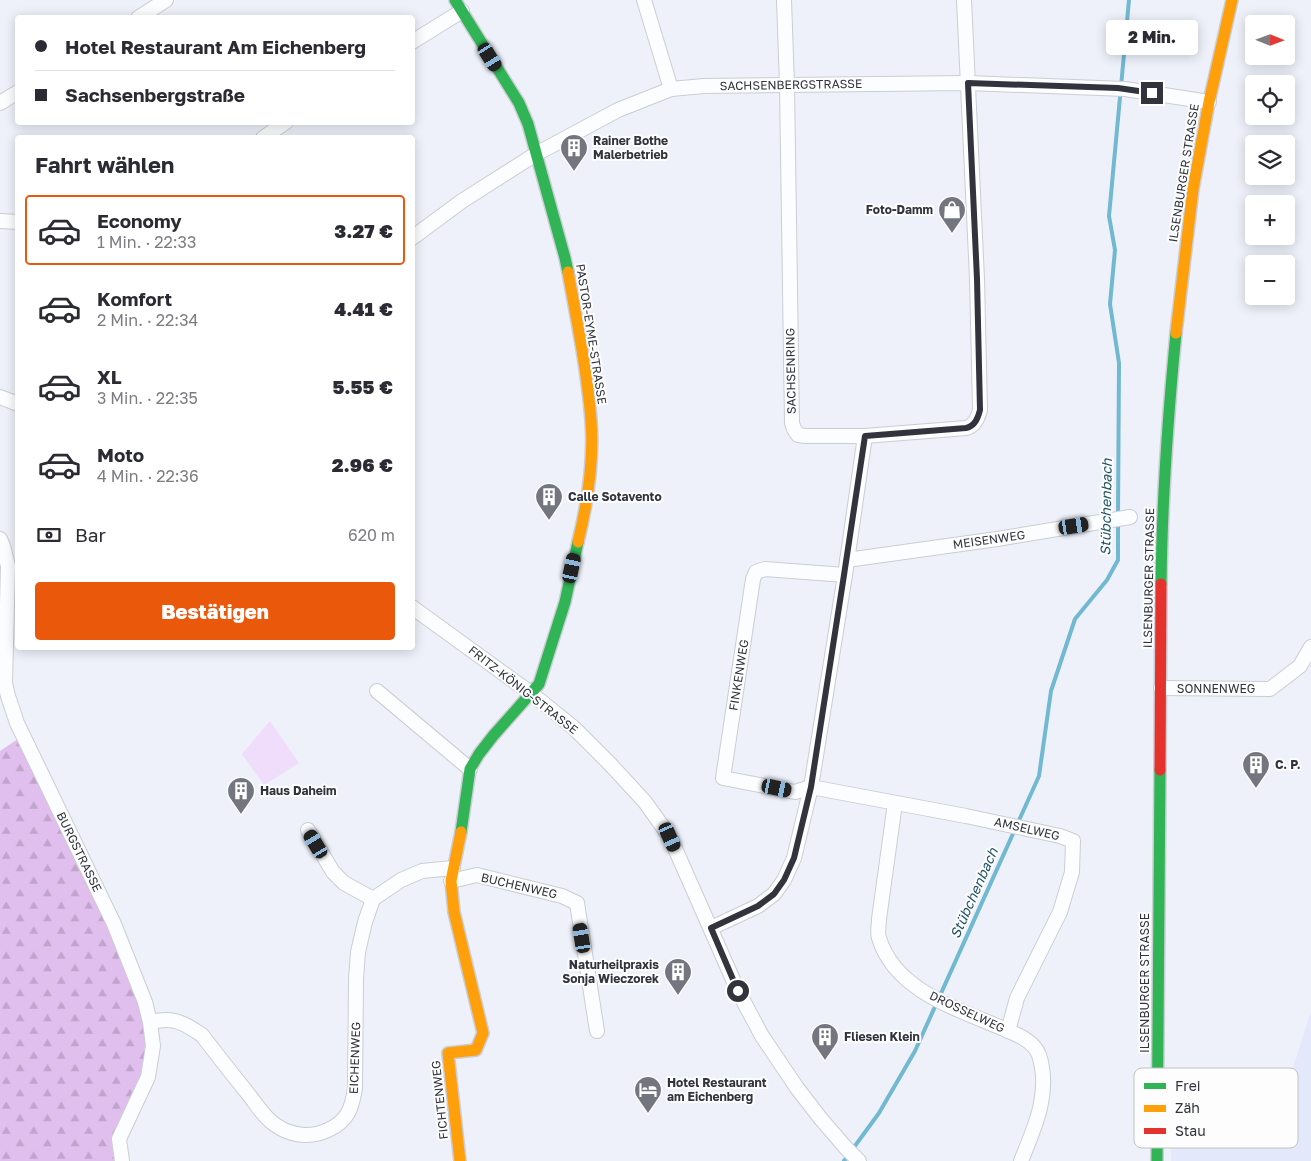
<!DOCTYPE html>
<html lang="de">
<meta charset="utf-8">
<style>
body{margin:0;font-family:"Golos Text",sans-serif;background:#f7f7f7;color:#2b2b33;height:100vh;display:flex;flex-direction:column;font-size:19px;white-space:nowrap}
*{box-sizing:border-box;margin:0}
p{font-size:16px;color:#7c7c81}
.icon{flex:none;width:28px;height:28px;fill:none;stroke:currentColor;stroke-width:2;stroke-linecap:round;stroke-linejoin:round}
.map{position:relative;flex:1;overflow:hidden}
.drawer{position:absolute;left:15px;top:135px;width:400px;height:515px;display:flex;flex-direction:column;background:#fff;border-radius:5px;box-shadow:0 2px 12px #0003}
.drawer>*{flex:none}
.banner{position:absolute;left:15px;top:15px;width:400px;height:110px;border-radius:5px;box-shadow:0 2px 12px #0003;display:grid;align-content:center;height:110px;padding:0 20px;background:#fff}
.needle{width:32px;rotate:91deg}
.tools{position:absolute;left:1245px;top:15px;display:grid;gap:10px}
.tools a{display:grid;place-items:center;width:50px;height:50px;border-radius:5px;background:#fff;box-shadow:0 2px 12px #0003;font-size:25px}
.end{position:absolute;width:22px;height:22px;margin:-11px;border:6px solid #31343d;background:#fff;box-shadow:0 0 0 2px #fff}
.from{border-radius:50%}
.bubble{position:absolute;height:35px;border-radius:5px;background:#fff;box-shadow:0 2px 12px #0003;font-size:16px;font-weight:800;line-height:35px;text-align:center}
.car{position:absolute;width:15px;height:30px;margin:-15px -8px;border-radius:6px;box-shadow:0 0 4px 1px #0007;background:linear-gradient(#222 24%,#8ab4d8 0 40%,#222 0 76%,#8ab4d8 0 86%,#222 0)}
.banner b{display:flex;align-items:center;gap:18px;height:48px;font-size:19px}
.banner b+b{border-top:1px solid #e1e1e2}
.banner i{width:12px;height:12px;background:#2b2b33}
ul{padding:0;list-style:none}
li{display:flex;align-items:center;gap:15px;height:70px;margin:0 10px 8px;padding:0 10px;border:2px solid transparent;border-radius:5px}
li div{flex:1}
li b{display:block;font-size:19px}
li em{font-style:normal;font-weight:800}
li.active{border-color:#ea580c}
li>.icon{width:45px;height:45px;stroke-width:1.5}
h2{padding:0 20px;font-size:22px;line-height:60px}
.pay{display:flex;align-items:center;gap:12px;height:55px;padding:0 20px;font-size:19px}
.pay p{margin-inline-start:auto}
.cta{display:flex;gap:10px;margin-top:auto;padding:10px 20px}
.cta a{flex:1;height:58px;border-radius:5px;background:#ea580c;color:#fff;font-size:20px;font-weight:800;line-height:58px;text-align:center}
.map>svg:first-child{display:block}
.built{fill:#e3e9fb}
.forest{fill:url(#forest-firs)}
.green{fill:#f0dcfb}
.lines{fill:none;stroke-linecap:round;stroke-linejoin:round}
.stream{stroke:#71b8d1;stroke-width:4}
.street-casing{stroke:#cbcdd5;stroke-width:16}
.fast-casing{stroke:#cbcdd5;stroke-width:14}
.slow-casing{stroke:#cbcdd5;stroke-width:14}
.jam-casing{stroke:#cbcdd5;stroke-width:14}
.street{stroke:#fcfdfe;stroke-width:14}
.fast{stroke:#30b455;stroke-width:11}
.slow{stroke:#ff9f0a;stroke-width:11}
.jam{stroke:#e5322d;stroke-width:11}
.route{stroke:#31343d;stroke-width:6}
.labels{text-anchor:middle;stroke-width:4;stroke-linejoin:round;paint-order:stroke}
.street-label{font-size:12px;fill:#31343d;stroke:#fdfdfd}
.poi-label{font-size:12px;font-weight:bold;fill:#31343d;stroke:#fdfdfd;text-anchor:start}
.water-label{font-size:14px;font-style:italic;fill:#1e5466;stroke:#fdfdfd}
.key{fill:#fdfdfd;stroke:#c0c1c3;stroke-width:1}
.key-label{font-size:14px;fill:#31343d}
</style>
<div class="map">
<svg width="1311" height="1161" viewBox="0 0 1311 1161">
<defs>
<pattern id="forest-firs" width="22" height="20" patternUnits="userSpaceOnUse" patternTransform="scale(1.25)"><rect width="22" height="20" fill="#e0beed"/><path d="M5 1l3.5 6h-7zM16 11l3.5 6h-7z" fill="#c1a4cc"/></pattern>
</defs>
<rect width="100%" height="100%" fill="#eef1fa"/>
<path class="built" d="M1311,1011V1161H1171V1104L1281,1106Z"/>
<path class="forest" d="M18,739L139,991L146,1037L142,1075L115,1131L114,1142L117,1161H0V751Z"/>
<path class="green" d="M270,721L299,763L264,785L242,754Z"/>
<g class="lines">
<g class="stream">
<path d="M1118,515L1119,363L1110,304L1115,250L1109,216L1129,0"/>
<path d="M844,1161L879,1113L915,1051L1039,776L1051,691L1075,619L1107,580L1118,560V522"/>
</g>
<defs>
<g id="street">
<path d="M644,0L671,89"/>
<path d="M784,0L787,85L792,423L794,429L798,435L806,436H865L966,428C975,426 978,418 980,410L977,279L964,0"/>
<path d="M138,18L166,0"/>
<path d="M412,42L462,11"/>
<path d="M0,103L18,92"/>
<path d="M263,138L286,122"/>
<path d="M0,221L18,222"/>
<path d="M412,238L462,201L536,154L618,110L671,89L704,86L968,83L1125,89L1209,102"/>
<path d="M0,397L18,404"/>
<path d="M0,539L3,546L8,566L5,683L8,696L17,723L114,924L145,1002L150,1022L153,1046L148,1077L119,1139L122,1161"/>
<path d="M847,560L997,539L1130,517"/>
<path d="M845,575L765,569L756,572L753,579L723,778L795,792L811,787L966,816L1060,836L1073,841L1072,872L1060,912L1017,998L1008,1031"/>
<path d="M412,607L532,694L574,728L611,765L645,802L670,837L738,991L762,1036L797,1088L821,1119L846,1148L859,1161"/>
<path d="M1161,688L1270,689L1300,666L1311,647"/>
<path d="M377,691L470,769"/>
<path d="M895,803L879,919C879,925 877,933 879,938C895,991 958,1009 1004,1029C1016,1034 1034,1041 1039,1055C1051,1092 1035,1127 1021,1161"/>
<path d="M308,830L333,872L344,883L373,899"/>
<path d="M451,881L477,875L562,896L577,903L597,1031"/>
<path d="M711,928L758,906L774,894L784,880L794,858L811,787L845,575L865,436"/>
<path d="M150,1022C155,1021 161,1020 167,1020C180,1020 191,1028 202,1035C217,1055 233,1075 249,1095C257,1105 265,1119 277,1126C292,1136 311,1138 328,1130C348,1121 352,1108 355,1088L356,979L358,952L365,922L373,899L401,880L422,871L453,868"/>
</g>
<g id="fast">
<path d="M455,0L519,103L528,124L565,258L568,272"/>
<path d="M1161,584C1162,501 1168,415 1176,333"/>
<path d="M461,832L470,769L479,754L493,736L539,684L565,602L578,542"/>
<path d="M1157,1161L1160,770"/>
</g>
<g id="slow">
<path d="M568,272C577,321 587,370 591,420C594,458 587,505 578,542"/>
<path d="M1176,333L1193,189L1209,102L1232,0"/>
<path d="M460,1161L448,1053L476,1050L483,1033L454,912L451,881L461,832"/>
</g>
<path id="jam" d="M1160,770L1161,584"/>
</defs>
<use href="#street" class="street-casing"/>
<use href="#fast" class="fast-casing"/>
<use href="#slow" class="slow-casing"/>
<use href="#jam" class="jam-casing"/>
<use href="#street" class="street"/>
<use href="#fast" class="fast"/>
<use href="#slow" class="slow"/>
<use href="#jam" class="jam"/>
</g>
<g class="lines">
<path class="route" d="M738,991L711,928L758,906L774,894L784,880L794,858L811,787L844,575L865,436L966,428C975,426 978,418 980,410L977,279L968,83L1118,88L1152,93"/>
</g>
<defs>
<symbol id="building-pin" viewBox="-11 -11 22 30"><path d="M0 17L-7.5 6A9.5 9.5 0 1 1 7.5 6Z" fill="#73767f" stroke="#fdfdfd"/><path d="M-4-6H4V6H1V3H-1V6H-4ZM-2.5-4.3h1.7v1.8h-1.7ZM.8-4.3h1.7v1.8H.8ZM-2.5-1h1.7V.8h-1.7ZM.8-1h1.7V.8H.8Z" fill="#fff"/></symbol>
<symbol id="shop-pin" viewBox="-11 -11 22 30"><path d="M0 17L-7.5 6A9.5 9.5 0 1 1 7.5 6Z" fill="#73767f" stroke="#fdfdfd"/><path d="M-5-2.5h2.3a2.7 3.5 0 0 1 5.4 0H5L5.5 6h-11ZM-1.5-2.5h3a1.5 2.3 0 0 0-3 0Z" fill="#fff"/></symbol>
<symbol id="hotel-pin" viewBox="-11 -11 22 30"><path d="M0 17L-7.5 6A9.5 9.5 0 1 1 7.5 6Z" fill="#73767f" stroke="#fdfdfd"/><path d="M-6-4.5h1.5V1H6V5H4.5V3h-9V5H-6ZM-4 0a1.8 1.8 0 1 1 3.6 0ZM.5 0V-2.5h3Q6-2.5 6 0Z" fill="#fff"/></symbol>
</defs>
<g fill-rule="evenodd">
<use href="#building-pin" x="558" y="132" width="32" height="43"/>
<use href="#shop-pin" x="936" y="194" width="32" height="43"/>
<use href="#building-pin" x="533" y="481" width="32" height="43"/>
<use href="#building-pin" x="1240" y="749" width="32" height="43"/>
<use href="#building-pin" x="225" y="775" width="32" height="43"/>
<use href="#building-pin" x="662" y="956" width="32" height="43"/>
<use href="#building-pin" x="809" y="1021" width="32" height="43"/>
<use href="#hotel-pin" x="632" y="1074" width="32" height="43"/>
</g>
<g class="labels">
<g class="street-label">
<text transform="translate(791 85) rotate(-1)" y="4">SACHSENBERGSTRASSE</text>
<text transform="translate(1184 173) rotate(-81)" y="4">ILSENBURGER STRASSE</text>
<text transform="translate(591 334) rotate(81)" y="4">PASTOR-EYME-STRASSE</text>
<text transform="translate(791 371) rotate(-91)" y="4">SACHSENRING</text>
<text transform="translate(989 540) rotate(-8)" y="4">MEISENWEG</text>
<text transform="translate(1149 578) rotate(-89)" y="4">ILSENBURGER STRASSE</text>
<text transform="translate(739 675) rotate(-81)" y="4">FINKENWEG</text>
<text x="1216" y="693">SONNENWEG</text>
<text transform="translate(523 690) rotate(38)" y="4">FRITZ-KÖNIG-STRASSE</text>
<text transform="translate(1027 829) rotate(13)" y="4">AMSELWEG</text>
<text transform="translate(79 852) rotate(64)" y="4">BURGSTRASSE</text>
<text transform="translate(519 886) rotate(13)" y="4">BUCHENWEG</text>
<text transform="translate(1145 983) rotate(-90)" y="4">ILSENBURGER STRASSE</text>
<text transform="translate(967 1012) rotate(25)" y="4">DROSSELWEG</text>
<text transform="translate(355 1058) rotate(-88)" y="4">EICHENWEG</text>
<text transform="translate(440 1100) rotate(-96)" y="4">FICHTENWEG</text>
</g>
<g class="poi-label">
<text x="593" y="145">Rainer Bothe<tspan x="593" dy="14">Malerbetrieb</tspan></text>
<text x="933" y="214" text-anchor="end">Foto-Damm</text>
<text x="568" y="501">Calle Sotavento</text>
<text x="1275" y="769">C. P.</text>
<text x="260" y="795">Haus Daheim</text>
<text x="659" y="969" text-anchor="end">Naturheilpraxis<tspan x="659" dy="14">Sonja Wieczorek</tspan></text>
<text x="844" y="1041">Fliesen Klein</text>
<text x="667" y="1087">Hotel Restaurant<tspan x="667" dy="14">am Eichenberg</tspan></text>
</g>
<g class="water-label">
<text transform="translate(1106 507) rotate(-89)" y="5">Stübchenbach</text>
<text transform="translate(974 893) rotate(-66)" y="5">Stübchenbach</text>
</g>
</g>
<rect x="1134" y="1068" width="164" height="80" rx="8" class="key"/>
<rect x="1144" y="1083" width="22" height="6" fill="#30b455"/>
<rect x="1144" y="1105" width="22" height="7" fill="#ff9f0a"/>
<rect x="1144" y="1128" width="22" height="6" fill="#e5322d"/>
<g class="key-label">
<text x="1175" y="1091">Frei</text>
<text x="1175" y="1113">Zäh</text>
<text x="1175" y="1136">Stau</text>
</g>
</svg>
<div class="tools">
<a><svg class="needle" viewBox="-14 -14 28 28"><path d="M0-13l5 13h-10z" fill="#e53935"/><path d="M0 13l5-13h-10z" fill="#7c7c81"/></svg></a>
<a><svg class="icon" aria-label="locate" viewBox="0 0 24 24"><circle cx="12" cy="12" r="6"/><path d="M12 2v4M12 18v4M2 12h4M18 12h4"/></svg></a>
<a><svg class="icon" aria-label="layers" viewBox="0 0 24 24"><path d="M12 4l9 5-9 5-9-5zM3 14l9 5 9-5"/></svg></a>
<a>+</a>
<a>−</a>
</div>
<i class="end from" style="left:738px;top:991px"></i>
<i class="end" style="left:1152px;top:93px"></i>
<div class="bubble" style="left:1106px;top:20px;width:92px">2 Min.</div>
<i class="car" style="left:490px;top:57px;rotate:148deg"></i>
<i class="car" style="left:1074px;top:526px;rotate:81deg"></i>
<i class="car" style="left:572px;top:568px;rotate:12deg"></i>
<i class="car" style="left:777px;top:788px;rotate:102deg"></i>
<i class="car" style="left:670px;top:837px;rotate:156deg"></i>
<i class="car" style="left:316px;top:844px;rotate:329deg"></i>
<i class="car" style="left:582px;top:938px;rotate:351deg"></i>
<div class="banner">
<b><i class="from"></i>Hotel Restaurant Am Eichenberg</b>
<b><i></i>Sachsenbergstraße</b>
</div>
<section class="drawer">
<h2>Fahrt wählen</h2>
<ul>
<li class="active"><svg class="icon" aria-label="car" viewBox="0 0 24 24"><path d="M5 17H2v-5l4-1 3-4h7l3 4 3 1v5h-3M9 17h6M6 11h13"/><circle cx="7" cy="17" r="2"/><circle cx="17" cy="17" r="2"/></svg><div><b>Economy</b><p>1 Min. · 22:33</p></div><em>3.27 €</em></li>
<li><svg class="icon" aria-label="car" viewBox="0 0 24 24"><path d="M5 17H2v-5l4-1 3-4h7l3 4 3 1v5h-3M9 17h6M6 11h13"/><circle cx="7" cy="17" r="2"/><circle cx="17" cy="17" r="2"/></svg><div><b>Komfort</b><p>2 Min. · 22:34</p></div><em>4.41 €</em></li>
<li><svg class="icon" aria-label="car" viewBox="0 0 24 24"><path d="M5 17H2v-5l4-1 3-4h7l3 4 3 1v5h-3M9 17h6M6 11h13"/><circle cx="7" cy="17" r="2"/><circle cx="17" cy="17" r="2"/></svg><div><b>XL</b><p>3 Min. · 22:35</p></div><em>5.55 €</em></li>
<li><svg class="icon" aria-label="car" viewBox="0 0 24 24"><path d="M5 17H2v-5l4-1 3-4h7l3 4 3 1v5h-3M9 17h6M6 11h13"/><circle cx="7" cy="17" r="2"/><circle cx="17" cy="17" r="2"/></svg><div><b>Moto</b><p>4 Min. · 22:36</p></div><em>2.96 €</em></li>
</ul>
<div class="pay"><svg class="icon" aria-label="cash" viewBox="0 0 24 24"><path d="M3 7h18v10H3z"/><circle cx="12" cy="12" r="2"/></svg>Bar<p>620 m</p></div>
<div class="cta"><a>Bestätigen</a></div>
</section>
</div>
